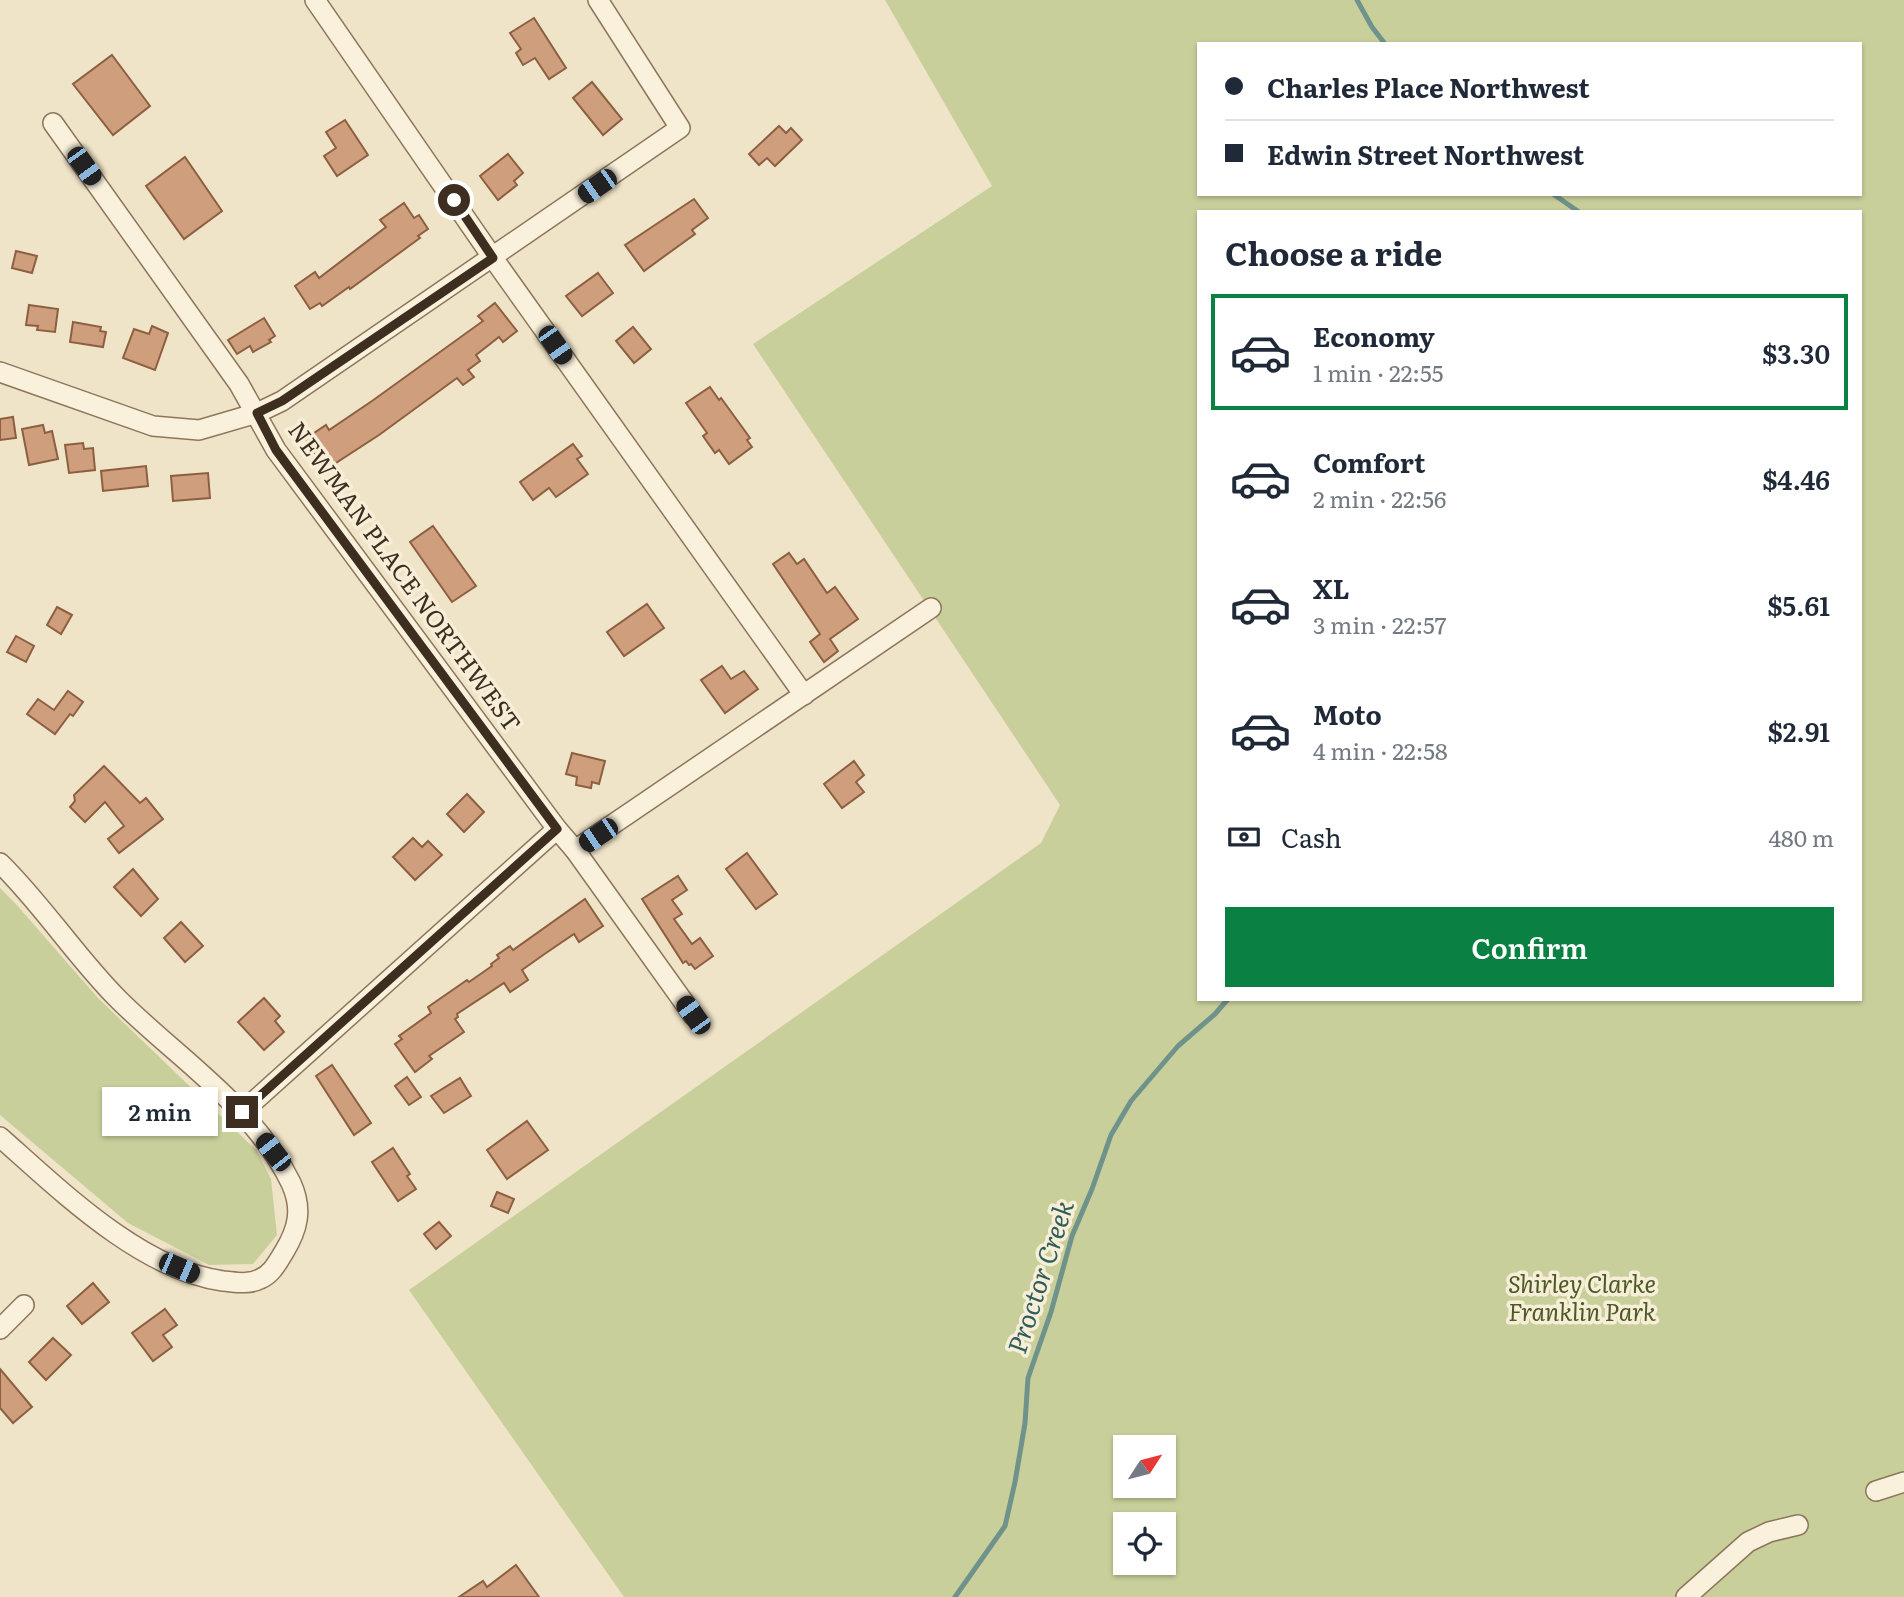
<!DOCTYPE html>
<meta charset="utf-8">
<style>
body{margin:0;font-family:Literata,serif;background:#f6f6f7;color:#1f2937;height:100vh;display:flex;flex-direction:column;font-size:26px;white-space:nowrap}
*{box-sizing:border-box;margin:0}
p{font-size:23px;color:#747a83}
.icon{flex:none;width:38px;height:38px;fill:none;stroke:currentColor;stroke-width:2;stroke-linecap:round;stroke-linejoin:round}
.map{position:relative;flex:1;overflow:hidden}
.sheet{position:absolute;left:1197px;top:210px;width:665px;height:791px;display:flex;flex-direction:column;background:#fff;border-radius:0px;box-shadow:0 2px 5px #0004}
.sheet>*{flex:none}
.banner{position:absolute;left:1197px;top:42px;width:665px;height:154px;border-radius:0px;box-shadow:0 2px 5px #0004;display:grid;align-content:center;height:154px;padding:0 28px;background:#fff}
.needle{width:46px;rotate:54deg}
.buttons{position:absolute;left:1113px;top:1435px;display:grid;gap:14px}
.buttons a{display:grid;place-items:center;width:63px;height:63px;border-radius:0px;background:#fff;box-shadow:0 2px 5px #0004;font-size:35px}
.end{position:absolute;width:32px;height:32px;margin:-16px;border:9px solid #3d2e20;background:#fff;box-shadow:0 0 0 4px #fff}
.from{border-radius:50%}
.bubble{position:absolute;height:49px;border-radius:0px;background:#fff;box-shadow:0 2px 5px #0004;font-size:23px;font-weight:600;line-height:49px;text-align:center}
.car{position:absolute;width:21px;height:42px;margin:-21px -10px;border-radius:9px;box-shadow:0 0 5px 2px #0007;background:linear-gradient(#222 24%,#8ab4d8 0 40%,#222 0 76%,#8ab4d8 0 86%,#222 0)}
.banner b{display:flex;align-items:center;gap:24px;height:66px;font-size:26px}
.banner b+b{border-top:2px solid #e0e1e3}
.banner i{width:18px;height:18px;background:#1f2937}
ul{padding:0;list-style:none}
li{display:flex;align-items:center;gap:21px;height:116px;margin:0 14px 10px;padding:0 14px;border:4px solid transparent;border-radius:0px}
li div{flex:1}
li b{display:block;font-size:26px}
li em{font-style:normal;font-weight:600}
li.active{border-color:#0b8043}
li>.icon{width:63px;height:63px;stroke-width:1.5}
h2{padding:0 28px;font-size:32px;line-height:84px}
.pay{display:flex;align-items:center;gap:18px;height:77px;padding:0 28px;font-size:26px}
.pay p{margin-inline-start:auto}
.cta{display:flex;gap:14px;margin-top:auto;padding:14px 28px}
.cta a{flex:1;height:80px;border-radius:0px;background:#0b8043;color:#fff;font-size:28px;font-weight:600;line-height:80px;text-align:center}
.map>svg:first-child{display:block}
.green{fill:#c9cf9b;fill-rule:evenodd}
.lines{fill:none;stroke-linecap:round;stroke-linejoin:round}
.stream{stroke:#6f938a;stroke-width:5}
.building{fill:#cf9f7d;stroke:#8d5f41;stroke-width:2}
.street-casing{stroke:#8d765c;stroke-width:22}
.street{stroke:#faf1dc;stroke-width:19}
.route{stroke:#3d2e20;stroke-width:9}
.labels{text-anchor:middle;stroke-width:7;stroke-linejoin:round;paint-order:stroke}
.street-label{font-size:24px;fill:#3d2e20;stroke:#f7eed8}
.park-label{font-size:24px;font-style:italic;fill:#4d5a26;stroke:#f7eed8}
.water-label{font-size:26px;font-style:italic;fill:#2f5d5a;stroke:#f7eed8}
</style>
<div class="map">
<svg width="1904" height="1597" viewBox="0 0 1904 1597">
<rect width="100%" height="100%" fill="#f0e4c8"/>
<g class="green">
<path d="M885,0H1904V1597H624L409,1290L1041,843L1060,805L753,344L992,186ZM1199,44H1860V194H1199ZM1199,212H1860V999H1199ZM1125,1447H1164V1486H1125ZM1125,1524H1164V1563H1125Z"/>
<path d="M0,888L15,903L98,998L257,1151L271,1179L277,1235L253,1264L209,1265L128,1223L0,1115Z"/>
</g>
<g class="lines">
<g class="stream">
<path d="M1357,0L1372,27L1385,44"/>
<path d="M1553,194L1579,212"/>
<path d="M955,1597L1005,1526L1015,1482L1025,1423L1028,1378L1051,1312L1072,1236L1092,1189L1111,1135L1131,1101L1178,1046L1215,1014L1228,999"/>
</g>
</g>
<g class="building">
<path d="M534,18L566,68L549,79L535,58L523,65L516,53L521,49L510,33Z"/>
<path d="M112,55L150,106L113,135L73,84Z"/>
<path d="M592,82L622,119L603,135L573,98Z"/>
<path d="M345,120L368,155L337,176L324,156L336,148L326,132Z"/>
<path d="M779,126L786,133L791,128L802,140L775,166L767,158L759,165L749,154Z"/>
<path d="M508,154L523,173L514,181L517,185L498,200L480,176Z"/>
<path d="M185,157L222,211L184,239L146,186Z"/>
<path d="M694,199L708,218L692,230L695,234L644,271L625,245Z"/>
<path d="M404,203L414,218L419,215L428,229L418,236L420,238L350,289L349,287L322,306L320,303L310,309L295,286L315,272L319,278L386,227L380,220Z"/>
<path d="M16,251L37,256L32,273L12,268Z"/>
<path d="M598,273L613,293L582,316L566,296Z"/>
<path d="M495,303L517,331L503,342L499,337L476,355L480,361L468,370L474,377L463,385L457,378L379,435L325,470L305,439L326,425L329,430L372,401L483,321L478,316Z"/>
<path d="M29,305L58,309L55,332L37,330L38,326L26,325Z"/>
<path d="M264,318L275,336L269,340L271,342L253,352L250,346L237,354L228,340Z"/>
<path d="M73,322L101,327L100,331L106,332L103,347L70,342Z"/>
<path d="M152,326L168,333L155,370L123,358L134,329L149,334Z"/>
<path d="M633,327L651,349L634,363L616,341Z"/>
<path d="M710,387L719,400L721,398L750,438L747,440L752,447L729,464L719,450L715,453L703,436L707,433L686,403Z"/>
<path d="M13,417L16,438L0,440V419Z"/>
<path d="M43,425L45,433L52,431L58,459L29,465L22,429Z"/>
<path d="M83,443L84,449L93,448L95,470L69,473L65,445Z"/>
<path d="M573,444L582,456L577,459L588,474L556,497L549,488L533,500L520,482Z"/>
<path d="M146,466L148,486L103,491L101,471Z"/>
<path d="M208,473L210,498L173,501L171,476Z"/>
<path d="M433,526L476,586L452,602L410,542Z"/>
<path d="M789,553L797,564L804,559L827,593L835,587L858,619L830,639L838,651L824,662L810,642L820,634L773,564Z"/>
<path d="M647,604L664,628L624,656L607,632Z"/>
<path d="M57,607L72,615L61,634L47,625Z"/>
<path d="M16,636L34,646L26,662L7,652Z"/>
<path d="M722,666L731,679L744,671L758,689L725,713L701,680Z"/>
<path d="M68,691L83,702L73,716L70,714L55,734L27,714L38,699L54,710Z"/>
<path d="M572,753L605,761L599,784L592,782L591,788L576,785L577,777L566,774Z"/>
<path d="M854,761L864,775L856,782L864,792L842,808L824,784Z"/>
<path d="M104,766L140,803L146,798L163,819L119,853L108,839L124,826L105,802L85,822L70,807L75,801L74,795Z"/>
<path d="M467,794L484,812L464,832L447,814Z"/>
<path d="M413,838L422,847L428,841L442,855L415,880L393,857Z"/>
<path d="M747,853L777,894L756,909L726,869Z"/>
<path d="M133,869L158,899L141,916L114,887Z"/>
<path d="M678,876L687,890L672,900L682,914L674,919L692,944L700,938L713,956L695,969L691,964L689,965L686,961L683,963L642,899Z"/>
<path d="M585,899L603,926L579,942L574,934L546,953L522,970L528,980L510,992L504,983L457,1014L458,1017L455,1019L464,1032L429,1056L432,1059L415,1072L395,1044L402,1039L399,1036L431,1013L428,1007L467,980L469,982L492,966L491,964L499,958L497,955L510,946L513,950Z"/>
<path d="M181,922L203,946L185,962L164,938Z"/>
<path d="M264,998L280,1016L275,1021L284,1032L264,1050L238,1022Z"/>
<path d="M332,1065L371,1123L354,1135L316,1076Z"/>
<path d="M407,1077L421,1097L409,1105L395,1086Z"/>
<path d="M460,1078L471,1096L444,1113L431,1096Z"/>
<path d="M527,1121L548,1150L507,1179L487,1150Z"/>
<path d="M393,1148L410,1174L407,1176L416,1189L398,1201L372,1162Z"/>
<path d="M497,1192L514,1199L508,1213L491,1206Z"/>
<path d="M439,1222L451,1236L436,1249L424,1234Z"/>
<path d="M93,1283L109,1302L82,1324L67,1306Z"/>
<path d="M165,1309L177,1325L163,1335L172,1347L153,1361L132,1333Z"/>
<path d="M53,1338L71,1355L46,1380L29,1362Z"/>
<path d="M0,1369L32,1407L13,1423L0,1408Z"/>
<path d="M516,1565L539,1597H459L483,1581L487,1587Z"/>
</g>
<g class="lines">
<defs>
<g id="street">
<path d="M315,0L493,258L804,695"/>
<path d="M53,123L239,384L276,450L557,829L575,850L693,1015"/>
<path d="M0,372L153,426L199,430L257,413L282,401L680,128L598,0"/>
<path d="M575,850L931,608"/>
<path d="M0,863C43,905 76,957 118,999C177,1058 253,1105 291,1183C303,1209 298,1229 284,1252C277,1263 272,1274 260,1279C248,1285 236,1282 223,1281C141,1270 60,1190 0,1137"/>
<path d="M242,1112L557,829"/>
<path d="M0,1329L24,1305"/>
<path d="M1876,1491L1904,1482"/>
<path d="M1686,1597L1748,1542L1769,1532L1798,1525"/>
</g>
</defs>
<use href="#street" class="street-casing"/>
<use href="#street" class="street"/>
</g>
<g class="lines">
<path class="route" d="M242,1112L557,829L276,450L257,413L282,401L493,258L454,200"/>
</g>
<g class="labels">
<g class="street-label">
<text transform="translate(404 577) rotate(54)" y="8">NEWMAN PLACE NORTHWEST</text>
</g>
<g class="park-label">
<text x="1582" y="1293">Shirley Clarke<tspan x="1582" dy="28">Franklin Park</tspan></text>
</g>
<g class="water-label">
<text transform="translate(1041 1277) rotate(-72)" y="9">Proctor Creek</text>
</g>
</g>
</svg>
<div class="buttons">
<a><svg class="needle" viewBox="-14 -14 28 28"><path d="M0-13l5 13h-10z" fill="#e53935"/><path d="M0 13l5-13h-10z" fill="#747a83"/></svg></a>
<a><svg class="icon" aria-label="locate" viewBox="0 0 24 24"><circle cx="12" cy="12" r="6"/><path d="M12 2v4M12 18v4M2 12h4M18 12h4"/></svg></a>
</div>
<i class="end from" style="left:454px;top:200px"></i>
<i class="end" style="left:242px;top:1112px"></i>
<div class="bubble" style="left:102px;top:1087px;width:116px">2 min</div>
<i class="car" style="left:84px;top:166px;rotate:144deg"></i>
<i class="car" style="left:597px;top:186px;rotate:235deg"></i>
<i class="car" style="left:555px;top:345px;rotate:145deg"></i>
<i class="car" style="left:598px;top:835px;rotate:236deg"></i>
<i class="car" style="left:693px;top:1015px;rotate:324deg"></i>
<i class="car" style="left:273px;top:1152px;rotate:322deg"></i>
<i class="car" style="left:179px;top:1268px;rotate:113deg"></i>
<div class="banner">
<b><i class="from"></i>Charles Place Northwest</b>
<b><i></i>Edwin Street Northwest</b>
</div>
<section class="sheet">
<h2>Choose a ride</h2>
<ul>
<li class="active"><svg class="icon" aria-label="car" viewBox="0 0 24 24"><path d="M5 17H2v-5l4-1 3-4h7l3 4 3 1v5h-3M9 17h6M6 11h13"/><circle cx="7" cy="17" r="2"/><circle cx="17" cy="17" r="2"/></svg><div><b>Economy</b><p>1 min · 22:55</p></div><em>$3.30</em></li>
<li><svg class="icon" aria-label="car" viewBox="0 0 24 24"><path d="M5 17H2v-5l4-1 3-4h7l3 4 3 1v5h-3M9 17h6M6 11h13"/><circle cx="7" cy="17" r="2"/><circle cx="17" cy="17" r="2"/></svg><div><b>Comfort</b><p>2 min · 22:56</p></div><em>$4.46</em></li>
<li><svg class="icon" aria-label="car" viewBox="0 0 24 24"><path d="M5 17H2v-5l4-1 3-4h7l3 4 3 1v5h-3M9 17h6M6 11h13"/><circle cx="7" cy="17" r="2"/><circle cx="17" cy="17" r="2"/></svg><div><b>XL</b><p>3 min · 22:57</p></div><em>$5.61</em></li>
<li><svg class="icon" aria-label="car" viewBox="0 0 24 24"><path d="M5 17H2v-5l4-1 3-4h7l3 4 3 1v5h-3M9 17h6M6 11h13"/><circle cx="7" cy="17" r="2"/><circle cx="17" cy="17" r="2"/></svg><div><b>Moto</b><p>4 min · 22:58</p></div><em>$2.91</em></li>
</ul>
<div class="pay"><svg class="icon" aria-label="cash" viewBox="0 0 24 24"><path d="M3 7h18v10H3z"/><circle cx="12" cy="12" r="2"/></svg>Cash<p>480 m</p></div>
<div class="cta"><a>Confirm</a></div>
</section>
</div>
